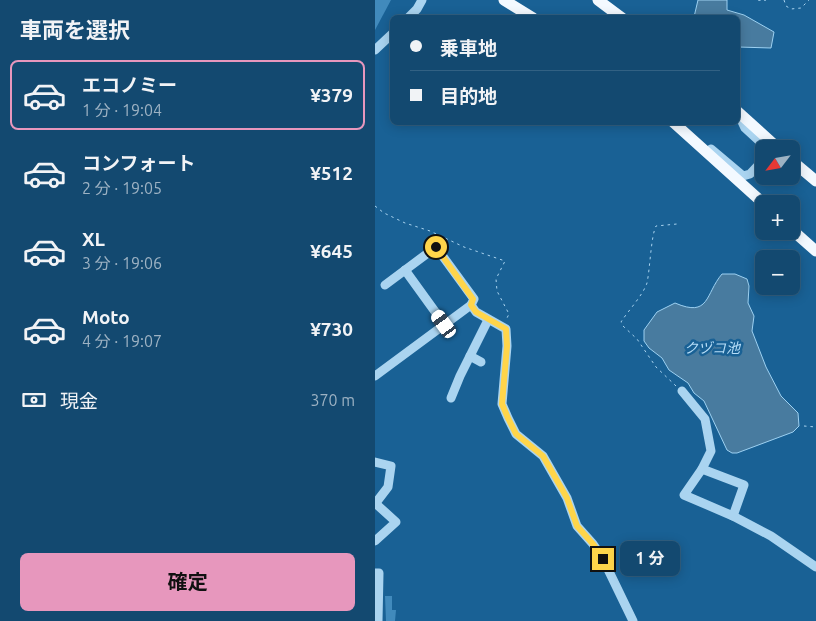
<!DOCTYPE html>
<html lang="ja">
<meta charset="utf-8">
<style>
body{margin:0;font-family:Ubuntu,"Noto Sans JP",sans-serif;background:#205378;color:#f1f3f6;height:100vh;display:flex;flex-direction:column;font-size:19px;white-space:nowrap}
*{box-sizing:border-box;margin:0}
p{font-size:16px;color:#9db2c3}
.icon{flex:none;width:28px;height:28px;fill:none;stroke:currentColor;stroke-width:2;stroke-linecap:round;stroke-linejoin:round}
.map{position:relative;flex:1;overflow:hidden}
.drawer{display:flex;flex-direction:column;background:#134970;width:375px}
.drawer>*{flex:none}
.hud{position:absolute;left:15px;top:15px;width:350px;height:110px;border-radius:8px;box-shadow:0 2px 12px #0003,0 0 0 1px #326183;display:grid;align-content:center;height:110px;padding:0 20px;background:#134970}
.needle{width:32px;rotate:239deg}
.controls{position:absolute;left:380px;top:140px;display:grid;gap:10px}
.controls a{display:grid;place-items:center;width:45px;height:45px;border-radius:8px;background:#134970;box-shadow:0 2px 12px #0003,0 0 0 1px #326183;font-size:25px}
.end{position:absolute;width:22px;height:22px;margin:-11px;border:6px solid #ffd54a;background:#111;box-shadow:0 0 0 2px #111}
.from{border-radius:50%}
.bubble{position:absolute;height:35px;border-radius:8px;background:#134970;box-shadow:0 2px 12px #0003,0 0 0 1px #326183;font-size:16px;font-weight:700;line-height:35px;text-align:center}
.car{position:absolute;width:15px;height:30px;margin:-15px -8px;border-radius:6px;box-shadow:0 0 4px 1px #0007;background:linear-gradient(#fff 24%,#345 0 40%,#fff 0 76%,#345 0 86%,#fff 0)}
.hud b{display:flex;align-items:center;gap:18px;height:48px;font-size:19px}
.hud b+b{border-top:1px solid #326183}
.hud i{width:12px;height:12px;background:#f1f3f6}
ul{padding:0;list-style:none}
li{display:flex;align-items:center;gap:15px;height:70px;margin:0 10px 8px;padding:0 10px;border:2px solid transparent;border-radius:8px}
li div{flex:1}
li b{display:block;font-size:19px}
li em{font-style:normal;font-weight:700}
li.active{border-color:#e797bd}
li>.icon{width:45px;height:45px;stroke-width:1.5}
h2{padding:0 20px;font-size:22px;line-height:60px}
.pay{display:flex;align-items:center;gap:12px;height:55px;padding:0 20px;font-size:19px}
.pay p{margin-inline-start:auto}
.button{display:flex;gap:10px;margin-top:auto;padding:10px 20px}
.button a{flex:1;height:58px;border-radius:8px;background:#e797bd;color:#111;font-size:20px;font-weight:700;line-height:58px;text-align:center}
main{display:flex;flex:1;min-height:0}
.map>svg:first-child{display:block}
.water{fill:#487b9f;stroke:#9dd1f2}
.building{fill:#418abc}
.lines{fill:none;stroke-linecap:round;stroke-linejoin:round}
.path{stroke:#aad4f0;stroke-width:1;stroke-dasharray:2.5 4;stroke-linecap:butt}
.minor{stroke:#aad4f0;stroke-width:9}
.major{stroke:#f3f9ff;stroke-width:11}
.route{stroke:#ffd54a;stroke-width:6}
.labels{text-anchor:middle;stroke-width:5;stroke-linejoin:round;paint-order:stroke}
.water-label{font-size:14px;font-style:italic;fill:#b6ddf7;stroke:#196195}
</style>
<main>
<section class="drawer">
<h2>車両を選択</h2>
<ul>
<li class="active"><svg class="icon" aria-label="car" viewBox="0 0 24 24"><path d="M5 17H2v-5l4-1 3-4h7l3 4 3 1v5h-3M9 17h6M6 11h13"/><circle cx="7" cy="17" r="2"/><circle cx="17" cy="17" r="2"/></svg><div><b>エコノミー</b><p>1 分 · 19:04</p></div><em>¥379</em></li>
<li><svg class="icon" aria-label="car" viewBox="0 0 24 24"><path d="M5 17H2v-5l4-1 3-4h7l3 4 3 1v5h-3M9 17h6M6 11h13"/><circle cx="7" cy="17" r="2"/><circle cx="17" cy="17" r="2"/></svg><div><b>コンフォート</b><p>2 分 · 19:05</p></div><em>¥512</em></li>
<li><svg class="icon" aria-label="car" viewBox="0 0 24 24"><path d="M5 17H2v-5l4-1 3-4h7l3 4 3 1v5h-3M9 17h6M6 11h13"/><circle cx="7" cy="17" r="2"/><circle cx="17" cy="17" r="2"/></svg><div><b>XL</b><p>3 分 · 19:06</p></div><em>¥645</em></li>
<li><svg class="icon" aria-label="car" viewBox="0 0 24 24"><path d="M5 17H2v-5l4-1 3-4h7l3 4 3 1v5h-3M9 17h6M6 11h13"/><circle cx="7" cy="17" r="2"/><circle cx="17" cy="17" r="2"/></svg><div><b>Moto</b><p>4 分 · 19:07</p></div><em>¥730</em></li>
</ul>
<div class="pay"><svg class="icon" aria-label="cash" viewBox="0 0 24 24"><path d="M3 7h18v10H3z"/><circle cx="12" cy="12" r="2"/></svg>現金<p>370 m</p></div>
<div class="button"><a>確定</a></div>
</section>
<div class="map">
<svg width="441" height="621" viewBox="0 0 441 621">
<rect width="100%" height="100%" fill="#196195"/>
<g class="water">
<path d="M323,0H352V10L369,15L399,32L396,48L363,47L362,18L319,17Z"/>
<path d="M347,274H360L372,279L374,286L373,303L379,316L377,331L391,367L406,396L423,413L424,426L418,432L362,453H357L352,450L329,401L319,393L313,383L294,370L287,358L274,348L269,341V330L282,312L300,303C335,318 330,294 347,274Z"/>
</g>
<g class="building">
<path d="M0,0H16L0,30Z"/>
<path d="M10,596H17V610H21L20,621H11Z"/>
</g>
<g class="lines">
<g class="path">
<path d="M383,0L388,1L391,0"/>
<path d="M409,0L411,6L416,9L426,8L434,0"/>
<path d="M0,206L9,213L30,223L55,231L89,247L130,261L121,279L122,291L134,314L131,320"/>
<path d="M301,386L281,367L262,339L248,326L246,322C253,311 268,295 272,283C275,269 276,236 281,226L302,224"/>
<path d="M429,426L441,427"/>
</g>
<g class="minor">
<path d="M33,18L42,9L47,0"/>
<path d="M0,50L18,33"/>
<path d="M363,113L370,128L393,149"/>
<path d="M336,149L368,176L375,174L389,159"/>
<path d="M30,270L69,324"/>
<path d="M96,305L101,312L131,329L132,346L127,404L133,418L141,434L168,456L192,498L202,526L218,544L228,559L258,621"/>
<path d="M95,356L106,362"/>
<path d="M0,376L96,305L99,299L61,247L10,285"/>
<path d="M307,391L330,419L336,451L327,469L309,495L358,516L396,536L441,567"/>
<path d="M76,398L85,376L113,320"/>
<path d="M0,462L16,466L13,487L0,504"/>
<path d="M327,469L369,485L358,516"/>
<path d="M0,541L21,522L0,503"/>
<path d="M0,573H4L3,621"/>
</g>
<g class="major">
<path d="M129,0L158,18"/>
<path d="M223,0L247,18"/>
<path d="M362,111L404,149"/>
<path d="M298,122L389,204"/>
<path d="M416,160L441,181"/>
<path d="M416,229L441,251"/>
</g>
</g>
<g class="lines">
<path class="route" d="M61,247L98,299L96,305L101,312L131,329L132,346L127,404L133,418L141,434L168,456L192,498L202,526L218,544L228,559"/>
</g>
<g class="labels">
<g class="water-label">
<text x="337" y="353">クヅコ池</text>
</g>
</g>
</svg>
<div class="controls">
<a><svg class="needle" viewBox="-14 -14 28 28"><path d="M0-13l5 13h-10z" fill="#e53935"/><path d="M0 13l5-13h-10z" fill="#9db2c3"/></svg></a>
<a>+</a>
<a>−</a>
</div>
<i class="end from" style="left:61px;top:247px"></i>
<i class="end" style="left:228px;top:559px"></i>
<div class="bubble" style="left:245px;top:541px;width:60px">1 分</div>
<i class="car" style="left:69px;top:324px;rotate:324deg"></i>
<div class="hud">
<b><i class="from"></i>乗車地</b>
<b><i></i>目的地</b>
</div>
</div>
</main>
